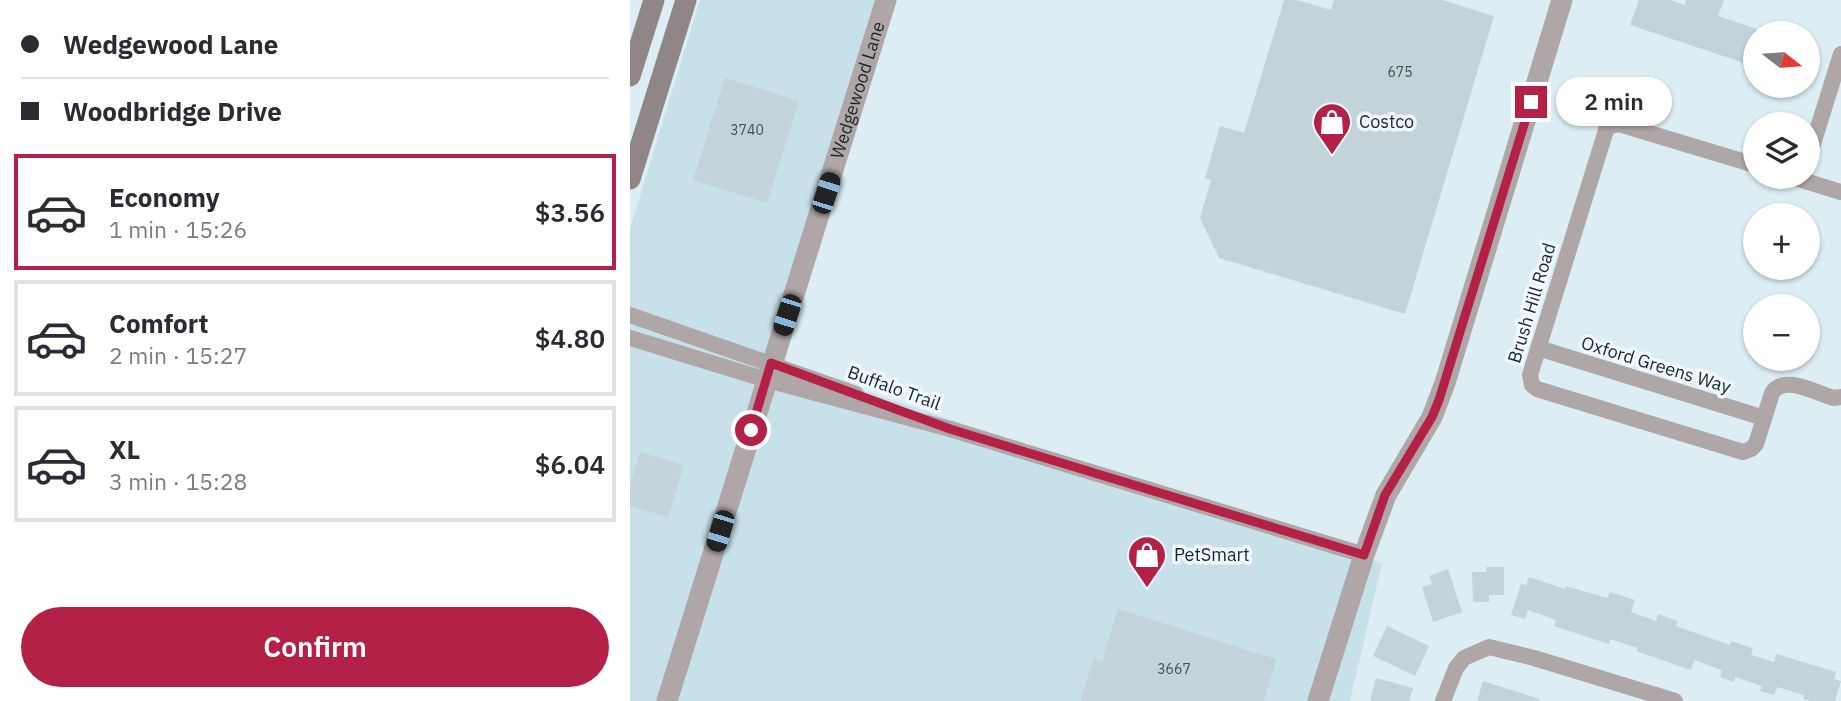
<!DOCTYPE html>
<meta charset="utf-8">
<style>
body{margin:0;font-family:"IBM Plex Sans",sans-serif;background:#f7f7f7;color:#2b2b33;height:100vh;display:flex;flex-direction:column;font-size:26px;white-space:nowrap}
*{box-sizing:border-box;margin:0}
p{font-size:23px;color:#7c7c81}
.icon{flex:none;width:38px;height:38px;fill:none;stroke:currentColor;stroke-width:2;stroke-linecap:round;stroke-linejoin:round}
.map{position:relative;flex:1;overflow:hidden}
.details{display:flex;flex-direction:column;background:#fff;width:630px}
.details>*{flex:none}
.banner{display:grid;align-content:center;height:154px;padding:0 21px;background:#fff}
.needle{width:46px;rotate:107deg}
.buttons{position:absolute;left:1113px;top:21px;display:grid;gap:14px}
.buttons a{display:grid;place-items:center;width:77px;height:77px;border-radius:50%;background:#fff;box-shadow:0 2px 5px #0004;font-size:35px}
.end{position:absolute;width:32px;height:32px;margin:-16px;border:9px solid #b32146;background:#fff;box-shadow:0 0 0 4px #fff}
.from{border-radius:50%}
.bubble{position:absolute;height:49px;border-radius:24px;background:#fff;box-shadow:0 2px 5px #0004;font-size:23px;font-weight:600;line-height:49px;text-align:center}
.car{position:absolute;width:21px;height:42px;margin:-21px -10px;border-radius:9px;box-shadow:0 0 5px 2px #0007;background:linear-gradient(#222 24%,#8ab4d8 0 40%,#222 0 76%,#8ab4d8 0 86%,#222 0)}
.banner b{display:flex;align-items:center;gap:24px;height:66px;font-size:26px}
.banner b+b{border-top:2px solid #e1e1e2}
.banner i{width:18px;height:18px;background:#2b2b33}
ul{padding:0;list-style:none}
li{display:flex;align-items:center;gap:21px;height:116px;margin:0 14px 10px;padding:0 7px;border:4px solid #e1e1e2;border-radius:0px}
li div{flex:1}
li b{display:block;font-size:26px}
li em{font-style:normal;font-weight:600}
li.current{border-color:#b32146}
li>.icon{width:63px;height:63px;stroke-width:1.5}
.cta{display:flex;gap:14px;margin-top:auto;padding:14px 21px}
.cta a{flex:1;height:80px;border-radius:42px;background:#b32146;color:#fff;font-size:28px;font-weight:600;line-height:80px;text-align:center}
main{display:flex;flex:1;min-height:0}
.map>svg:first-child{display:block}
.built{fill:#c8e0ea}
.building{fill:#c3d3da}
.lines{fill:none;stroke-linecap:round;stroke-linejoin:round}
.minor{stroke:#aea6a7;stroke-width:16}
.tertiary{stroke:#aea6a7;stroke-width:21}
.secondary{stroke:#918687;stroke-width:21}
.route{stroke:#b32146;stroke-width:9}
.labels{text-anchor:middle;stroke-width:7;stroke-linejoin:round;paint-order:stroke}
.number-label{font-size:14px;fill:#475054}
.street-label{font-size:18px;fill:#1e2427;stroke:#eff9fd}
.poi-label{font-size:18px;fill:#1e2427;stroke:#eff9fd;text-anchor:start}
</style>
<main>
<section class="details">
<div class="banner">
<b><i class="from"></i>Wedgewood Lane</b>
<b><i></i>Woodbridge Drive</b>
</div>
<ul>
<li class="current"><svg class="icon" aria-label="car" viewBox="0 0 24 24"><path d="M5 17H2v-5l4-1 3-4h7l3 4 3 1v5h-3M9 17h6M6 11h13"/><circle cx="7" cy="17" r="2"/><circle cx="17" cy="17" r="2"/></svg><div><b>Economy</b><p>1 min · 15:26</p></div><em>$3.56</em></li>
<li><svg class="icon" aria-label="car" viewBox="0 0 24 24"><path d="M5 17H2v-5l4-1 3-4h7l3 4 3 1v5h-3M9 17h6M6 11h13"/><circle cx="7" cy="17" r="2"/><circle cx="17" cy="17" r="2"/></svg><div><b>Comfort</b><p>2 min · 15:27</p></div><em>$4.80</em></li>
<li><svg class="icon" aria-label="car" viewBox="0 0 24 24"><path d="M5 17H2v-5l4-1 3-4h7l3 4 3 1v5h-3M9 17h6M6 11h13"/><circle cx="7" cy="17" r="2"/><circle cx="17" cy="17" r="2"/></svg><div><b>XL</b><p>3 min · 15:28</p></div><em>$6.04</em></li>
</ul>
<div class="cta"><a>Confirm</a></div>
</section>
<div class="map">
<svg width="1211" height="701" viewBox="0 0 1211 701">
<rect width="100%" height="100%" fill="#dcedf4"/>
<g class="built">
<path d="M70,0H248L29,701H0V229Z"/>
<path d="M151,363L726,555L680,701H45Z"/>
<path d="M741,560L752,563L720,701H697Z"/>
</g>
<g class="building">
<path d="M654,0H667L701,10L704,0H812L864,16L775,314L589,258L570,218L581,180L575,178L590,126L614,133Z"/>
<path d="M1009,0H1040L1055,5L1056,0H1094L1088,16L1127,29L1121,48L1125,49L1123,66L1000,25Z"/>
<path d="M95,78L169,101L137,203L63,180Z"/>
<path d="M10,452L54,465L38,517L0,506V485Z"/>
<path d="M856,567H874V595H859V602H843L842,572H856Z"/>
<path d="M818,569L832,612L803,622L792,587L802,584L799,576Z"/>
<path d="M899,577L935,589L936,586L977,598L980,592L1005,600L1001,612L1026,621L1028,614L1048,621L1046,626L1100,645L1101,641L1123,648L1121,655L1144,662L1146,654L1206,672L1204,679L1211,681L1205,701H1180L1173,699L1174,695L1147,687L1144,695L1130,691L1132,686L1105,677L1104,682L1090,677L1092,670L1064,660L1061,670L1006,651L1008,648L980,639L979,644L924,626L926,620L898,610L895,619L881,615L891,584L896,585Z"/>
<path d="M488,609L646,659L634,701H450L464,658L472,661Z"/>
<path d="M757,626L799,646L785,676L743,656Z"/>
<path d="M746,678L783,688L779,701H740Z"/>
<path d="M853,681L910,699L909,701H847Z"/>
</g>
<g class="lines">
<g class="minor">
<path d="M1178,160L1211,54"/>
<path d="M1125,165L989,124L977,127L900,375L902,385L907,389L1113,452L1121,449L1126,444L1142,393C1154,374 1186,393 1204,398L1211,397"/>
<path d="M1162,177L1211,192"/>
<path d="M0,315L226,394"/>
<path d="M0,338L137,380L320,429L734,555"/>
<path d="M908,348L1134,418"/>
<path d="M813,701L826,668L834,658L859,647L904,658L1045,701"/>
</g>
<g class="tertiary">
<path id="s1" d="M37,701L256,0"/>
<path d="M688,701L734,555L756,495L802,417L815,383L932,0"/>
</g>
<g class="secondary">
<path d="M0,76L24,0"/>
<path d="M0,179L56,0"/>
</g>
</g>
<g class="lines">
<path class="route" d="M121,430L141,363L320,429L734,555L755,495L802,417L809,400L901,102"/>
</g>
<defs>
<symbol id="shop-pin" viewBox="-11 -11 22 30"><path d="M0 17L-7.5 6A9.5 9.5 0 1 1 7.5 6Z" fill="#b32146" stroke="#eff9fd"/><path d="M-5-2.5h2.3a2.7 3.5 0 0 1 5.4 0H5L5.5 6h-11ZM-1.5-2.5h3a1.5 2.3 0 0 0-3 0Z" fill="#fff"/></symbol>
</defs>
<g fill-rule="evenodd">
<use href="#shop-pin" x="680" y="100" width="44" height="60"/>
<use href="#shop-pin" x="495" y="533" width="44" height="60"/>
</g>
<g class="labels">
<g class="number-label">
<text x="770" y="77">675</text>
<text x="117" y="135">3740</text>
<text x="544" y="674">3667</text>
</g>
<g class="street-label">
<text dy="6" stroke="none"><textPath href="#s1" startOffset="640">Wedgewood Lane</textPath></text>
<text transform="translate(902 303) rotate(-73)" y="6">Brush Hill Road</text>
<text transform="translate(1026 365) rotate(17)" y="6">Oxford Greens Way</text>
<text transform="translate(264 388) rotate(20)" y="6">Buffalo Trail</text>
</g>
<g class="poi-label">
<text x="729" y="128">Costco</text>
<text x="544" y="561">PetSmart</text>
</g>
</g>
</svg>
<div class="buttons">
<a><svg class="needle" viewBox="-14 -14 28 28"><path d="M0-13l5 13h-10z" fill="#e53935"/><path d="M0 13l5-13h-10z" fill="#7c7c81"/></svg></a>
<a><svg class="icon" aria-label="layers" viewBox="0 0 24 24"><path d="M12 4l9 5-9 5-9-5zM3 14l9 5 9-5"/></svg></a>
<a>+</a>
<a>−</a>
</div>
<i class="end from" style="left:121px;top:430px"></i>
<i class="end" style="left:901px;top:102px"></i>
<div class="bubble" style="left:926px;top:77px;width:116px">2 min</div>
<i class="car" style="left:196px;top:193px;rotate:18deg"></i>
<i class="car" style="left:157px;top:315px;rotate:198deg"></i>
<i class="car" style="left:90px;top:531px;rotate:197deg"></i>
</div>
</main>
